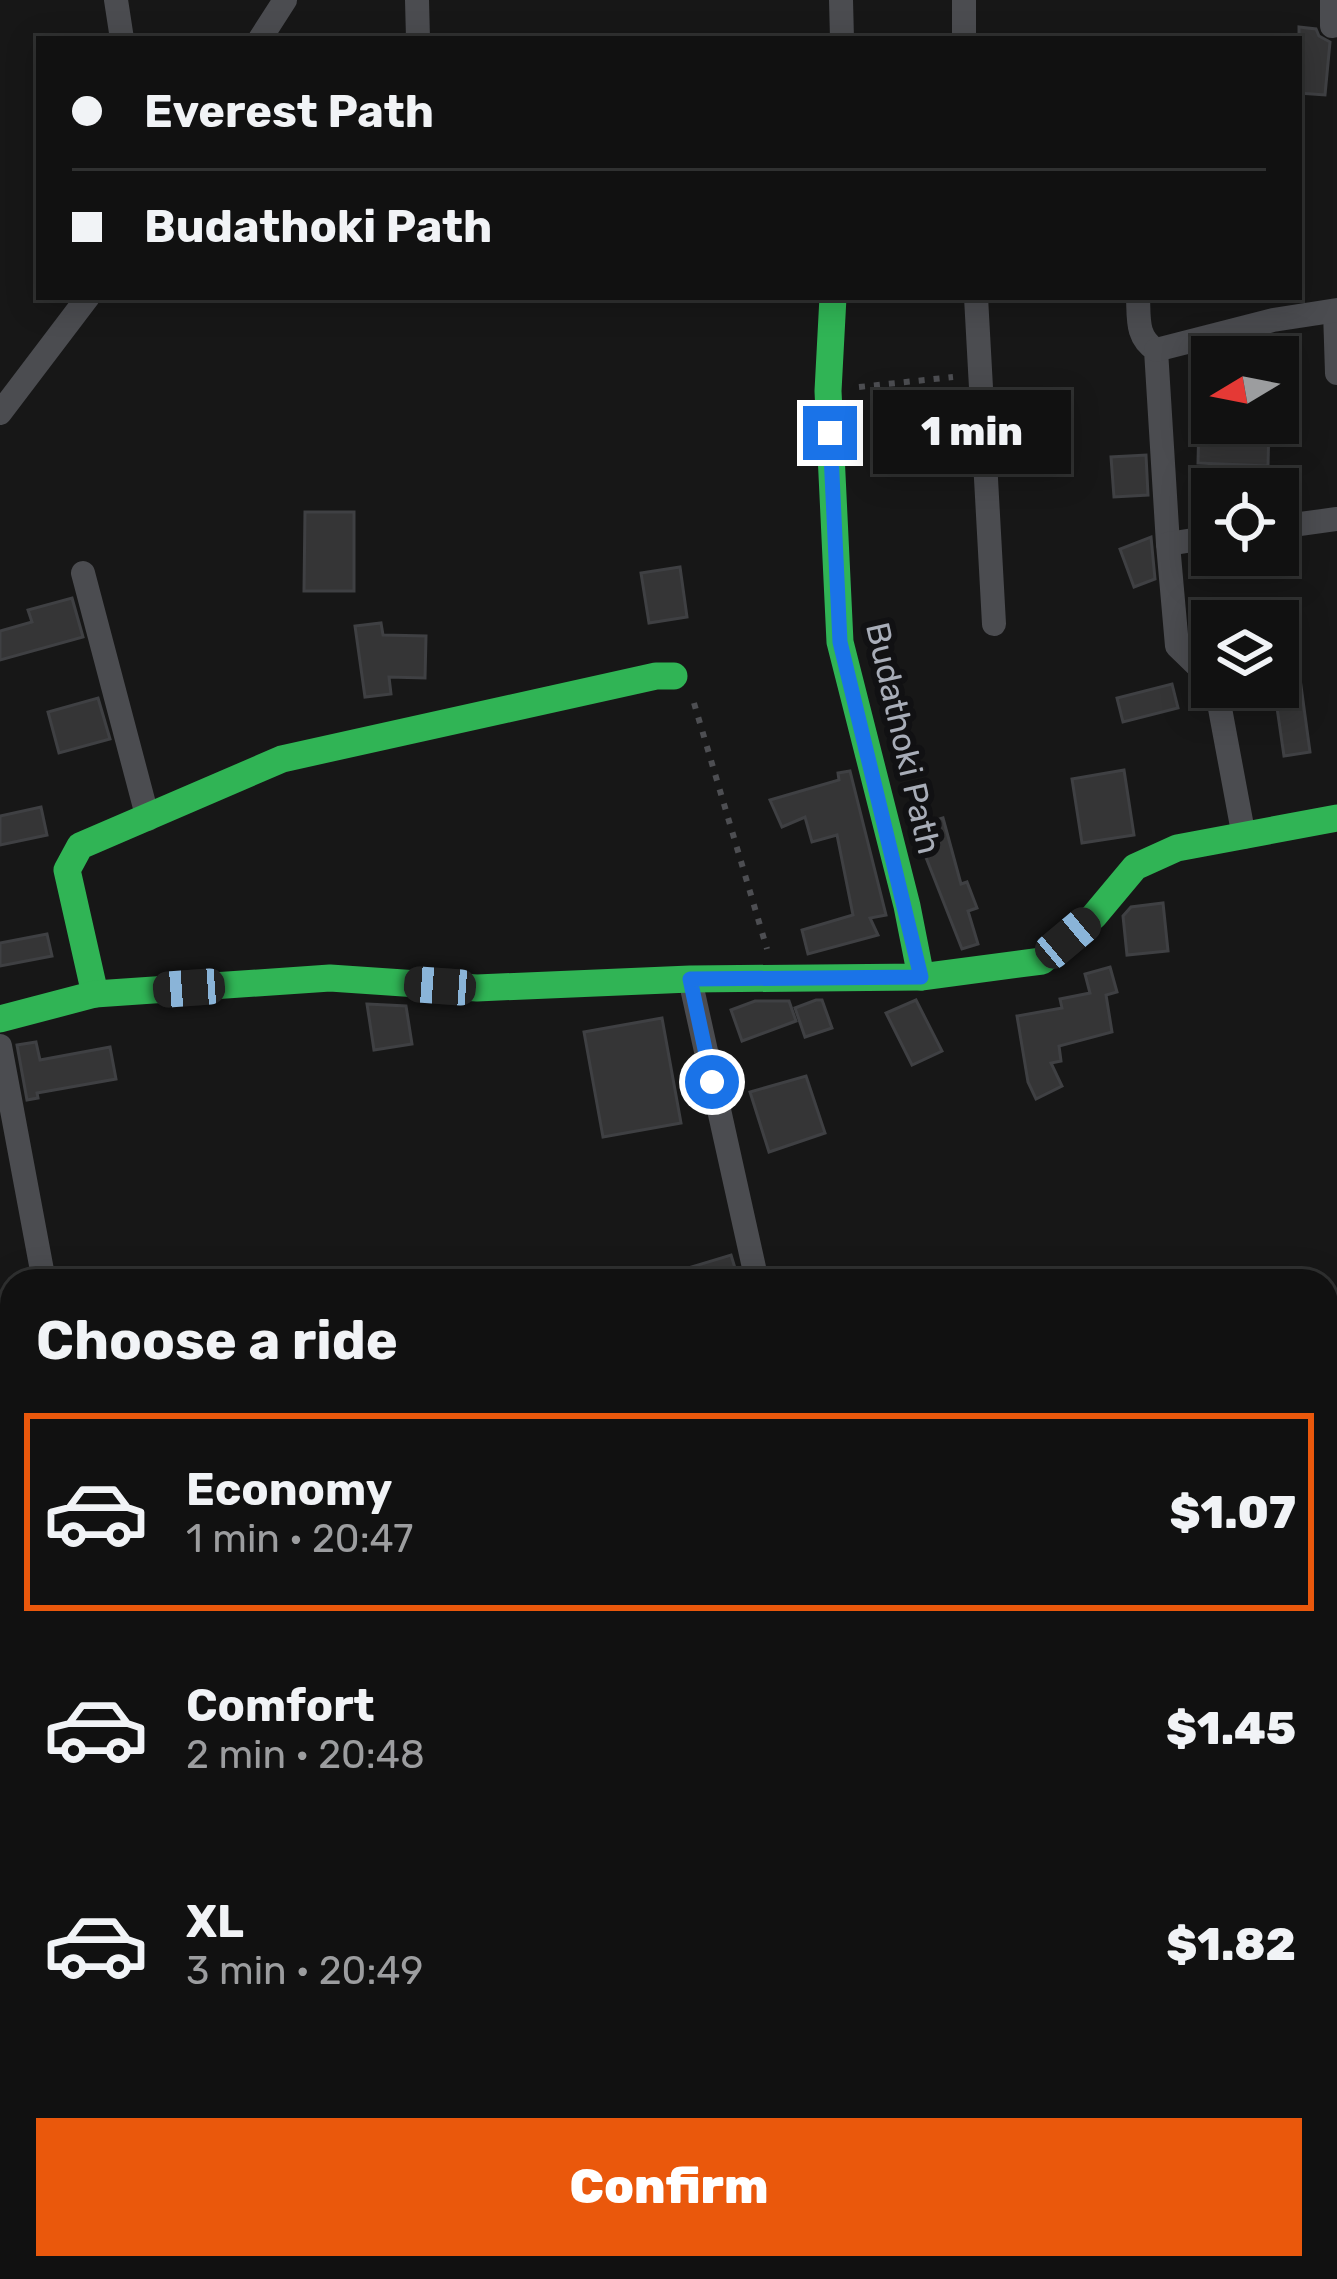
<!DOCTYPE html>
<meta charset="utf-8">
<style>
body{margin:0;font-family:Rubik,sans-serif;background:#1a1a1a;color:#f1f3f6;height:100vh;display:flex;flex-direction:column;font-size:45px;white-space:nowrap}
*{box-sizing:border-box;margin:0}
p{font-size:39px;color:#9c9d9f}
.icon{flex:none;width:66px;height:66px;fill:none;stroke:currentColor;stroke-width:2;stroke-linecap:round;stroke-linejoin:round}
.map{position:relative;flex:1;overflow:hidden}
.details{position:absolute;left:0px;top:1269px;width:1338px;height:1011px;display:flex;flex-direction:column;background:#111;border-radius:36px 36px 0 0;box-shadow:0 6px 30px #0003,0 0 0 3px #303131}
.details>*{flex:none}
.top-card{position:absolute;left:36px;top:36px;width:1266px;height:264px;border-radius:0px;box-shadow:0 6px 30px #0003,0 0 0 3px #303131;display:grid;align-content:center;height:264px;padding:0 36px;background:#111}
.needle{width:78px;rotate:260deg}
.buttons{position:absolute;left:1191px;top:336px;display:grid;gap:24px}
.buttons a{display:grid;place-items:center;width:108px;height:108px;border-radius:0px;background:#111;box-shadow:0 6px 30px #0003,0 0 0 3px #303131;font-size:60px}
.end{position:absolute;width:54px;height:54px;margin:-27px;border:15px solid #1a73e8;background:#fff;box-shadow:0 0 0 6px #fff}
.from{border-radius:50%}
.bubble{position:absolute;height:84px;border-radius:0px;background:#111;box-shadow:0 6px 30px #0003,0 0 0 3px #303131;font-size:39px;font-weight:800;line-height:84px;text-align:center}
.car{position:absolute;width:36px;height:72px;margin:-36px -18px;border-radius:15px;box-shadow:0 0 9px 3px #0007;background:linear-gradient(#222 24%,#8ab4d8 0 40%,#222 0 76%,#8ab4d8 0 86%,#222 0)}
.top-card b{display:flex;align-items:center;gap:42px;height:114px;font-size:45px}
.top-card b+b{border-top:3px solid #303131}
.top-card i{width:30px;height:30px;background:#f1f3f6}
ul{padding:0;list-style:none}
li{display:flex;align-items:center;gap:36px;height:198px;margin:0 24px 18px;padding:0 12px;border:6px solid transparent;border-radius:0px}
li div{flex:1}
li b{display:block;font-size:45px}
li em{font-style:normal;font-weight:800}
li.current{border-color:#ea580c}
li>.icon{width:108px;height:108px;stroke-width:1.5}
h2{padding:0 36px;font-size:54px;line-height:144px}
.primary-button{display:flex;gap:24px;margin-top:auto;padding:24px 36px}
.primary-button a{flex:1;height:138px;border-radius:0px;background:#ea580c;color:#fff;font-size:48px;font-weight:800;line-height:138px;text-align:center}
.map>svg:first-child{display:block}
.building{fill:#353536;stroke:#3f4043;stroke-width:3}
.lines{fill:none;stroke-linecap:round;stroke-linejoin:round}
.path{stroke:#4d4e52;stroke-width:6;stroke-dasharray:6 9;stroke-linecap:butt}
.lane{stroke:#4b4c50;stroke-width:12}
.street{stroke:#4b4c50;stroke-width:24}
.fast{stroke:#30b455;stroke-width:27}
.route{stroke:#1a73e8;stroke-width:15}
.labels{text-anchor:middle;stroke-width:12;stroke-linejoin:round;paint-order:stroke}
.street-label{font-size:33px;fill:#a8adb8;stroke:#111113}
</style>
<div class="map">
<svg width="1337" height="2279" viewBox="0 0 1337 2279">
<rect width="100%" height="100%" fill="#171717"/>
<g class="building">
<path d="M1299,27L1316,29L1319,36L1330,42L1325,95L1299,93Z"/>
<path d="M1199,423H1269L1268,466L1198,463Z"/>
<path d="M1146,455L1148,495L1114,497L1111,457Z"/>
<path d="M305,512H354V591H304Z"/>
<path d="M1151,537L1155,579L1134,587L1120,549Z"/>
<path d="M680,567L687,617L649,623L641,573Z"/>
<path d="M72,598L83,637L0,660V631L32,622L28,610Z"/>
<path d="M381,623L383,635L426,636L425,678L389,677L391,694L365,697L355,626Z"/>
<path d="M1293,627L1310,752L1284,756L1274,687H1278V628Z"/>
<path d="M1172,684L1178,708L1123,722L1117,698Z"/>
<path d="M98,698L110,739L59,753L48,712Z"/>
<path d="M1124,770L1134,835L1082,843L1072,779Z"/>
<path d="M850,771L886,915L870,918L878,935L808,954L802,930L853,915L837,835L812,842L805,817L782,827L770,800L839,780L838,773Z"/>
<path d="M41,807L47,835L0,845V816Z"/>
<path d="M943,818L961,884L967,882L977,908L968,911L978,944L962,949L914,827Z"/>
<path d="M1163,903L1168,951L1127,955L1123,916L1131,907Z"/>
<path d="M47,934L52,956L0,966V943Z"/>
<path d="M1110,967L1117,992L1106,995L1112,1032L1059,1046L1061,1061L1051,1063L1062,1086L1036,1099L1028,1082L1017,1016L1062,1008L1060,999L1090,993L1085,974Z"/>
<path d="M816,1000H822L832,1028L805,1037L795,1008Z"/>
<path d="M916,1000L942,1051L912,1065L886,1013Z"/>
<path d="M755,1001H789L796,1021L742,1041L731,1010Z"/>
<path d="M367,1004L406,1006L412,1044L374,1050Z"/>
<path d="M662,1018L681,1123L603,1137L584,1032Z"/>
<path d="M36,1042L40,1060L110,1047L116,1079L37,1093L38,1098L27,1100L17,1045Z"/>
<path d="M806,1076L825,1133L769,1152L750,1092Z"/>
<path d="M731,1255L739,1281H666L665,1275Z"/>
</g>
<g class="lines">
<g class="path">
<path d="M859,387L953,377"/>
<path d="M694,703L767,949"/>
</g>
<g class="lane">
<path d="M1326,2263L1337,2257"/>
<path d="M1296,2279L1317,2268"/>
</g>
<g class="street">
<path d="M116,0L122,39"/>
<path d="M417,0L418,39"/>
<path d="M841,0L842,39"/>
<path d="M1332,0V26L1337,25"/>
<path d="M260,39L285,0"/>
<path d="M964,39V0"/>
<path d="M976,297L994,624"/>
<path d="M1138,297C1139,319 1136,337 1156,350L1168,544"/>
<path d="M1335,311L1337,373"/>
<path d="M1156,350L1273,320L1337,310"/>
<path d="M0,413L88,297"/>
<path d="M1278,527L1337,519"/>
<path d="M1212,537L1168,544L1177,646L1212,680"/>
<path d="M83,573L148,819"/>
<path d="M1216,687L1244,837"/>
<path d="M690,979L757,1281"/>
<path d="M0,1046L44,1281"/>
<path d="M0,1321L12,1319"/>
<path d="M0,1578L12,1575"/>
<path d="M0,1765L12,1763"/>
<path d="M0,2180L12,2176"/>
<path d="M132,2268L135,2279"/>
<path d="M567,2268L569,2279"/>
<path d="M1042,2268L1045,2279"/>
</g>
<g class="fast">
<path d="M833,297L828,391L840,642L907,906L921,977"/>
<path d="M95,994L67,870L80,846L282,759L656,676H674"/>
<path d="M0,1019L95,994L330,978L477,988L690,979L921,977L1042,961L1094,916L1135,867L1177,848L1337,818"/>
</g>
</g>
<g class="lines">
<path class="route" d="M712,1082L690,979L921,977L840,642L830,433"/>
</g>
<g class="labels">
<g class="street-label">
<text transform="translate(904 738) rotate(77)" y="12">Budathoki Path</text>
</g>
</g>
</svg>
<div class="buttons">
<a><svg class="needle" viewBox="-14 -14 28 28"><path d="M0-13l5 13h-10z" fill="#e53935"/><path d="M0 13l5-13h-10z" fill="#9c9d9f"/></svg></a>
<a><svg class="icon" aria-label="locate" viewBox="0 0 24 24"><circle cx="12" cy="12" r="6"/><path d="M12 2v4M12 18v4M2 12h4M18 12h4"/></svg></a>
<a><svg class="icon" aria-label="layers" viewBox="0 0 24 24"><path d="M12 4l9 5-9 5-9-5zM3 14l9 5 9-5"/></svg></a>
</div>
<i class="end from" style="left:712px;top:1082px"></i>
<i class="end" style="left:830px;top:433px"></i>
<div class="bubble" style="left:873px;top:390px;width:198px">1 min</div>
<i class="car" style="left:1068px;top:938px;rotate:50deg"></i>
<i class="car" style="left:440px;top:986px;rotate:274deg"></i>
<i class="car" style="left:189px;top:988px;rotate:266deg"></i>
<div class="top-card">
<b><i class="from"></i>Everest Path</b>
<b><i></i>Budathoki Path</b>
</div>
<section class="details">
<h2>Choose a ride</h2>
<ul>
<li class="current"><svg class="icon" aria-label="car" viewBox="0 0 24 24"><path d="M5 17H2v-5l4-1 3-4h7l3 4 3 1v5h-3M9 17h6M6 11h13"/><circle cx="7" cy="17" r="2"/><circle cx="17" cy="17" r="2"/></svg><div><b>Economy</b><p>1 min · 20:47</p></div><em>$1.07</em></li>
<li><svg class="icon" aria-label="car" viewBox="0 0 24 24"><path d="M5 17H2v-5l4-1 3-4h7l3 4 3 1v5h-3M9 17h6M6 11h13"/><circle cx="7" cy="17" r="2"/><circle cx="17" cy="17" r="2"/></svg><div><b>Comfort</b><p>2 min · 20:48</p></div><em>$1.45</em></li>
<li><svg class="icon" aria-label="car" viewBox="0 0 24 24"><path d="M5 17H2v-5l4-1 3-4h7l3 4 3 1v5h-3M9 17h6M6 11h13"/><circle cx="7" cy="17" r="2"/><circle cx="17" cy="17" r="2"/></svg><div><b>XL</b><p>3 min · 20:49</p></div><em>$1.82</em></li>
</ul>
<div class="primary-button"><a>Confirm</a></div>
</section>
</div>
